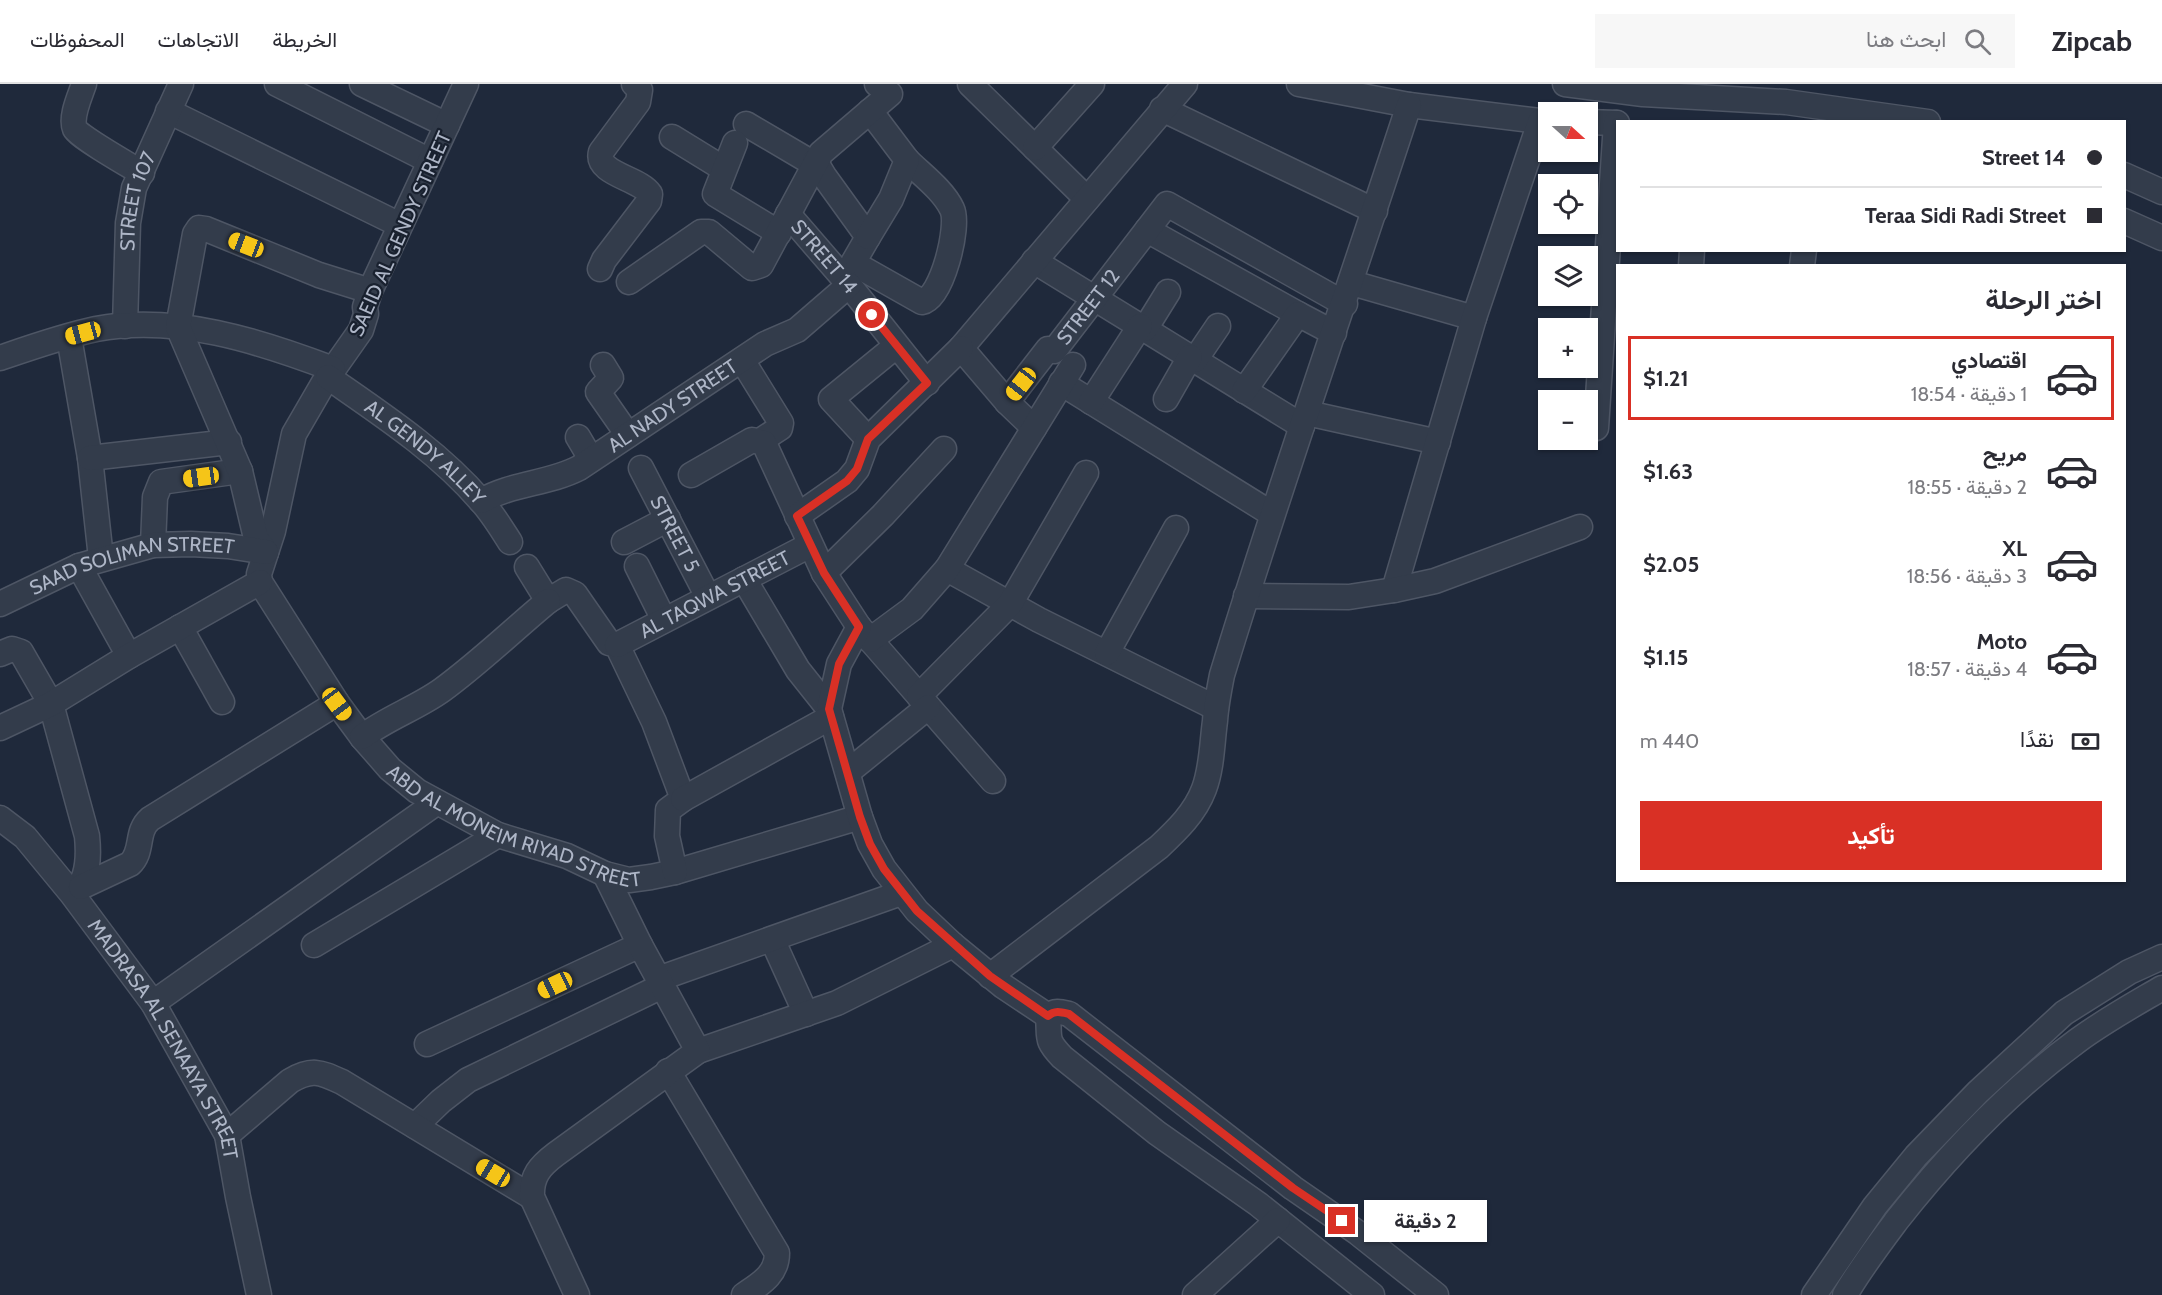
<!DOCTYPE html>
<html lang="ar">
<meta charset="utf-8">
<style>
body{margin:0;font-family:Cabin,Vazirmatn,sans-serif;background:#f7f7f7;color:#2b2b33;direction:rtl;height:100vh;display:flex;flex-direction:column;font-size:22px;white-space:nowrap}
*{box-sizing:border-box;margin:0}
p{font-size:20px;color:#7c7c81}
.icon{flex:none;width:33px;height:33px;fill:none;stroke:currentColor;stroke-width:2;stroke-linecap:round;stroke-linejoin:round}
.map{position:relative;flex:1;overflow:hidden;direction:ltr}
.details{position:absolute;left:1616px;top:180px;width:510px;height:618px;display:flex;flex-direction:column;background:#fff;border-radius:0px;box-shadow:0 2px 4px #0004;direction:rtl}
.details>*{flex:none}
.top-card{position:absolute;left:1616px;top:36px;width:510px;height:132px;border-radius:0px;box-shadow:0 2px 4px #0004;direction:rtl;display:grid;align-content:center;height:132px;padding:0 24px;background:#fff}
.needle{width:39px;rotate:111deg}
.fabs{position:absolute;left:1538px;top:18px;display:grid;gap:12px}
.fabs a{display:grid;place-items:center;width:60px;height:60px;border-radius:0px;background:#fff;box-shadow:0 2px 4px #0004;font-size:30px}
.end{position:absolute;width:27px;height:27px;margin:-14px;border:8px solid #d93025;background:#fff;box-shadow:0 0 0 3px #fff}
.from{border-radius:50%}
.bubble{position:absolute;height:42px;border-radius:0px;background:#fff;box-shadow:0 2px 4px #0004;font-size:20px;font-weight:700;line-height:42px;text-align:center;direction:rtl}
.car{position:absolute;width:18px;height:36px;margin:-18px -9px;border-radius:8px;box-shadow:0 0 4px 2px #0007;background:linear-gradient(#f5c518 24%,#345 0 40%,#f5c518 0 76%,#345 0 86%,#f5c518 0)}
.top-card b{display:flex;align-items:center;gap:21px;height:57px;font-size:22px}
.top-card b+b{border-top:2px solid #e1e1e2}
.top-card i{width:15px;height:15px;background:#2b2b33}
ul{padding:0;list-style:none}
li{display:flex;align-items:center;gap:18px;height:84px;margin:0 12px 9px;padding:0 12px;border:3px solid transparent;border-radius:0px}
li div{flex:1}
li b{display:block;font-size:22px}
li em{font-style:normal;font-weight:700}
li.active{border-color:#d93025}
li>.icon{width:54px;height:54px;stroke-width:1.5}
h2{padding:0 24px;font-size:27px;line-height:72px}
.pay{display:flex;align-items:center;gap:15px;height:66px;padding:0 24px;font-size:22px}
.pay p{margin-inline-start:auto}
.cta{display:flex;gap:12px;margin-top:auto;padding:12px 24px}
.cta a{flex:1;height:69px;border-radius:0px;background:#d93025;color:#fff;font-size:24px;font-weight:700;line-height:69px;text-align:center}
header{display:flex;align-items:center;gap:36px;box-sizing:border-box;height:84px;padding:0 30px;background:#fff;border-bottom:2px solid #e1e1e2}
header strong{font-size:28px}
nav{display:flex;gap:33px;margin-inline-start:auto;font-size:21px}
.search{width:420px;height:54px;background:#f7f7f7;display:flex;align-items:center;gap:15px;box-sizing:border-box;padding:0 21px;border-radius:0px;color:#7c7c81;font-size:22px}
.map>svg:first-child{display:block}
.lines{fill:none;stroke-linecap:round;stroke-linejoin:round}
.minor-casing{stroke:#4e5665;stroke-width:27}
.minor{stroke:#333c4b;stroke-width:24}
.route{stroke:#d93025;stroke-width:8}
.labels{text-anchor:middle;stroke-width:4.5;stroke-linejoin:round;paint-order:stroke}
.street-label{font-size:20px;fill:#aeb6c7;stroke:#19212f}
</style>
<header>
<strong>Zipcab</strong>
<div class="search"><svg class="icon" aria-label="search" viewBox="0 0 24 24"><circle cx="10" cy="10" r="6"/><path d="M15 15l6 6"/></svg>ابحث هنا</div>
<nav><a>الخريطة</a><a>الاتجاهات</a><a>المحفوظات</a></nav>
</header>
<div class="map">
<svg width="2162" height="1211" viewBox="0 0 2162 1211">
<rect width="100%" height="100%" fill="#1f293b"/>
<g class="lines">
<defs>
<g id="minor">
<path d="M84,0C80,12 70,33 75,45C78,52 132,83 142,89"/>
<path d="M277,0L430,77"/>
<path d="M362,0L447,41"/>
<path id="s1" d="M466,0L370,207L365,223L366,230L361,246L323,300L294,350L273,447L259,490L260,498L337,619L362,653L390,685L417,707L498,751L567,772L605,790L629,796L651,793L675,788L860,733"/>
<path d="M970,0L1087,115"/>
<path d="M1299,0L1409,21L1548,38"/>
<path d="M1565,0L1643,10L1786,18L1928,38"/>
<path d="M1162,25L1375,127"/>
<path d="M168,27L400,141"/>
<path d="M1587,38L1617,39"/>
<path d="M746,40L814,80"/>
<path d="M672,53L724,85"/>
<path d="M735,59L715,110L779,149"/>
<path d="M1035,64L1092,0"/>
<path d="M815,77L824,92L868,153L853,179L922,218C942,214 960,142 952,125C943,106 922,91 907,76"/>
<path d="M2124,91L2162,108"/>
<path id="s2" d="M788,130L845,196L927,299"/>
<path d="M2124,137L2162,154"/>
<path d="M1147,146L1298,230"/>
<path d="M868,153L891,115L907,76L870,27"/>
<path d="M1034,177L1302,342"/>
<path d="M1691,182L1692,166"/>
<path d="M1802,182L1804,166"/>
<path d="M600,185L604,176L649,117L650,110C640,94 595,90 601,68L638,18L640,6L634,0"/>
<path d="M629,198L701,148H709L752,184L761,181L821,69L890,10L877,0"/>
<path d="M1352,199L1474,234"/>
<path id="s3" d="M125,242L128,139L134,104L181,0"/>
<path d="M1145,245L1168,208"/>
<path d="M69,253L90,374L101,474"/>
<path d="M0,274C32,263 63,252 96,245C176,230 259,257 333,285"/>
<path d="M742,276L781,339L780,344L760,357"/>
<path d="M1195,276L1218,242"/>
<path d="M603,281L611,294L598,308L628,351"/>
<path id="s4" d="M328,293C381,330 438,367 481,417C492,429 501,444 510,458"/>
<path d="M1061,299L1272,430"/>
<path d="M1244,307L1298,230L1334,249"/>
<path d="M1166,315L1190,273"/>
<path id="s5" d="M1007,318L1048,265L1054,267L1167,120L1345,220"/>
<path d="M1091,318L1140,242"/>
<path d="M1307,329L1438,358"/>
<path d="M1034,344L1007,318L961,264L1185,0"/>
<path d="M1596,344L1616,39"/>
<path d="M578,353L591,375"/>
<path d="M868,355L831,315L896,262"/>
<path d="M90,374L229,358"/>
<path id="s6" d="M641,384L708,513"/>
<path d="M691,391L752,356L764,359L824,489L859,543L993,697"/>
<path id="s7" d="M481,417C512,399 548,400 579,384L765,260L797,246L849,201"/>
<path d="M797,432L847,397L857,385L868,355L961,264"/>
<path d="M624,458L668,435"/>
<path d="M153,461L155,413L161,398L240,387"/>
<path d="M266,468L256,454L240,387L178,243L195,150L199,144L206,145L319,191L370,207"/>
<path d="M79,482L129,572"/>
<path d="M637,482L664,536"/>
<path d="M527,483L548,517L566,506L575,510L609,559L617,561L654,638L683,715L668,726L667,752L675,788"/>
<path d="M947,485L1039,536L1216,624"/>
<path d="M824,489L883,431L944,365"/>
<path d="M744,495L798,586L829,625L860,733L870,760L884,785L917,827L953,861L1003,902L1048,932C1055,926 1061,928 1069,930L1293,1104L1358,1149L1436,1211"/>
<path d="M1394,506L1474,234L1540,38"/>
<path d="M1246,512L1349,513L1394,506L1435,497L1580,443"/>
<path id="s8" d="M0,520L79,482L153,461L191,460L228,462L266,468"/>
<path d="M180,543L222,618"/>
<path d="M870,556L912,525L947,485L1073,281"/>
<path id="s9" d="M617,561L810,461"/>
<path d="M1107,569L1176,444"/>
<path d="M0,570L12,565L21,568L51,620L87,752C89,772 89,796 73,810"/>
<path d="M919,612L1010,520L1086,389"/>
<path d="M829,625L839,580L859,543"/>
<path d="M0,644L51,620L129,572L260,498"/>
<path d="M362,653C387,634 417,624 442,606C479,579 513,546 548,517"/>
<path d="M848,688L928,623"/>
<path d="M683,715L831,633"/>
<path id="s10" d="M0,734L25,753L72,810L153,919L227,1051L238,1113L259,1211"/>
<path d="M81,803L130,780C144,767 135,748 150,735L337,619"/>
<path d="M772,855L806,930"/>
<path d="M314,861L498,751"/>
<path d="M990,892L1159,763C1177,746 1195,729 1204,705C1212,684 1212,659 1215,637C1216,621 1219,606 1222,591C1280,400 1347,211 1409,21"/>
<path d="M658,895L901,809"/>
<path d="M153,919L436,719"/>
<path d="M1048,932C1050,955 1045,955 1062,973L1157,1049L1258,1120L1372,1211"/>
<path d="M427,960L640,861"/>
<path d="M698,967L837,919L953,861"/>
<path d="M668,987L777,1169C777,1191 760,1200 744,1211"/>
<path d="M415,1042L441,1017L468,996L662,902"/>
<path d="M227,1051L290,997C312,984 320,988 342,998L532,1113"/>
<path d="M577,1211L532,1113C531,1092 540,1082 556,1070L698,967L640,861L605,790"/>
<path d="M1195,1211L1278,1136"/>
<path d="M1814,1211L1875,1122L1916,1072L1978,1008L2064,929L2129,888L2162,873"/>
<path d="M1845,1211C1860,1185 1879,1160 1897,1136C1949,1070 2009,1007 2077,957C2104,937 2133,921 2162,904"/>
</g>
</defs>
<use href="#minor" class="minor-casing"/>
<use href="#minor" class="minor"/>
</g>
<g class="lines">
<path class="route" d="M872,231L927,299L868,355L857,385L847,397L797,432L824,489L859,543L839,580L829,625L860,733L870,760L884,785L917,827L990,892L1048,932C1055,926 1061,928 1069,930L1293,1104L1342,1137"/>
</g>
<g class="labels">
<g class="street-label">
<text dy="7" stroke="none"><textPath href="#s3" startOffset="126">STREET 107</textPath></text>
<text transform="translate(400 150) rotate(-66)" y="7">SAEID AL GENDY STREET</text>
<text dy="7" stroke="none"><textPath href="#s2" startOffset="56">STREET 14</textPath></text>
<text dy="7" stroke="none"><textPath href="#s5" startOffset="129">STREET 12</textPath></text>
<text dy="7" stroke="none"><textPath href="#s7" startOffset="216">AL NADY STREET</textPath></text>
<text dy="7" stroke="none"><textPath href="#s4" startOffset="123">AL GENDY ALLEY</textPath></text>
<text dy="7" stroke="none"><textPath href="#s6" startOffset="74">STREET 5</textPath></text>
<text dy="7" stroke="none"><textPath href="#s8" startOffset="140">SAAD SOLIMAN STREET</textPath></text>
<text dy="7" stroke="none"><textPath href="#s9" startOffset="110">AL TAQWA STREET</textPath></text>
<text dy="7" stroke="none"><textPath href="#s1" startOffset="912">ABD AL MONEIM RIYAD STREET</textPath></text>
<text dy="7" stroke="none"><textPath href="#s10" startOffset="278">MADRASA AL SENAAYA STREET</textPath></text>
</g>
</g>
</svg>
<div class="fabs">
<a><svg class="needle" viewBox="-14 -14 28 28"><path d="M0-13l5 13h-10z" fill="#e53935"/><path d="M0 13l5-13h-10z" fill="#7c7c81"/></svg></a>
<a><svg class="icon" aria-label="locate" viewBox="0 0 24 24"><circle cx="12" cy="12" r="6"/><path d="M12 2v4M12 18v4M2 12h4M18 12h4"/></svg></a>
<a><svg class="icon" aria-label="layers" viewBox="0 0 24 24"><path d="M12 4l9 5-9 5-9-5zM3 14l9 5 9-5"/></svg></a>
<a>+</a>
<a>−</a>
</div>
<i class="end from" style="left:872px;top:231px"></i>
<i class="end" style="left:1342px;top:1137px"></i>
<div class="bubble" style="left:1364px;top:1116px;width:123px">2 دقيقة</div>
<i class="car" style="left:246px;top:161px;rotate:291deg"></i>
<i class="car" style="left:83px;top:249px;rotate:255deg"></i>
<i class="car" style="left:1021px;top:300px;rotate:218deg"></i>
<i class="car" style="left:201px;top:393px;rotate:262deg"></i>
<i class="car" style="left:337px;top:620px;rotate:143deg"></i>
<i class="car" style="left:555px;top:901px;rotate:245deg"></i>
<i class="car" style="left:493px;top:1089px;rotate:301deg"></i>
<div class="top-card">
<b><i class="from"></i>Street 14</b>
<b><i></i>Teraa Sidi Radi Street</b>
</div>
<section class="details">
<h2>اختر الرحلة</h2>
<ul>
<li class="active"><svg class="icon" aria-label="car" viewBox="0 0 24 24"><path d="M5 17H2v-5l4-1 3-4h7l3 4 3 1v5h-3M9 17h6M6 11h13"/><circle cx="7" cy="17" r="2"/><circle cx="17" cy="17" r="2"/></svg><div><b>اقتصادي</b><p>1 دقيقة · 18:54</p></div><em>$1.21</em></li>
<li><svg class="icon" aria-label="car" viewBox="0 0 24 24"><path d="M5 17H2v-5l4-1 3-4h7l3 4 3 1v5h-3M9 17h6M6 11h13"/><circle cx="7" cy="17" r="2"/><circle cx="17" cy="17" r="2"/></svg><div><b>مريح</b><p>2 دقيقة · 18:55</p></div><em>$1.63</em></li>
<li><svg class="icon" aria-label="car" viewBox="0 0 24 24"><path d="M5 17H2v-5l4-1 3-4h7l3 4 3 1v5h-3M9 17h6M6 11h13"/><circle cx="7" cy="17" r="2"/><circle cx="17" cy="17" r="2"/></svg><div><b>XL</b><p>3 دقيقة · 18:56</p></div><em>$2.05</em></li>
<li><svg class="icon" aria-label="car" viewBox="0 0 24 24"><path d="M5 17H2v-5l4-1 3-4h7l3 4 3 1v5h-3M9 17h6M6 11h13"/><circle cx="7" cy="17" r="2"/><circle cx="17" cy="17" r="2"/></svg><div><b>Moto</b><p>4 دقيقة · 18:57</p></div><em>$1.15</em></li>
</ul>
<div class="pay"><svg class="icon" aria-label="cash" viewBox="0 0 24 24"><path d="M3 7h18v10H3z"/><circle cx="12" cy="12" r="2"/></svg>نقدًا<p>440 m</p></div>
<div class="cta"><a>تأكيد</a></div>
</section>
</div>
